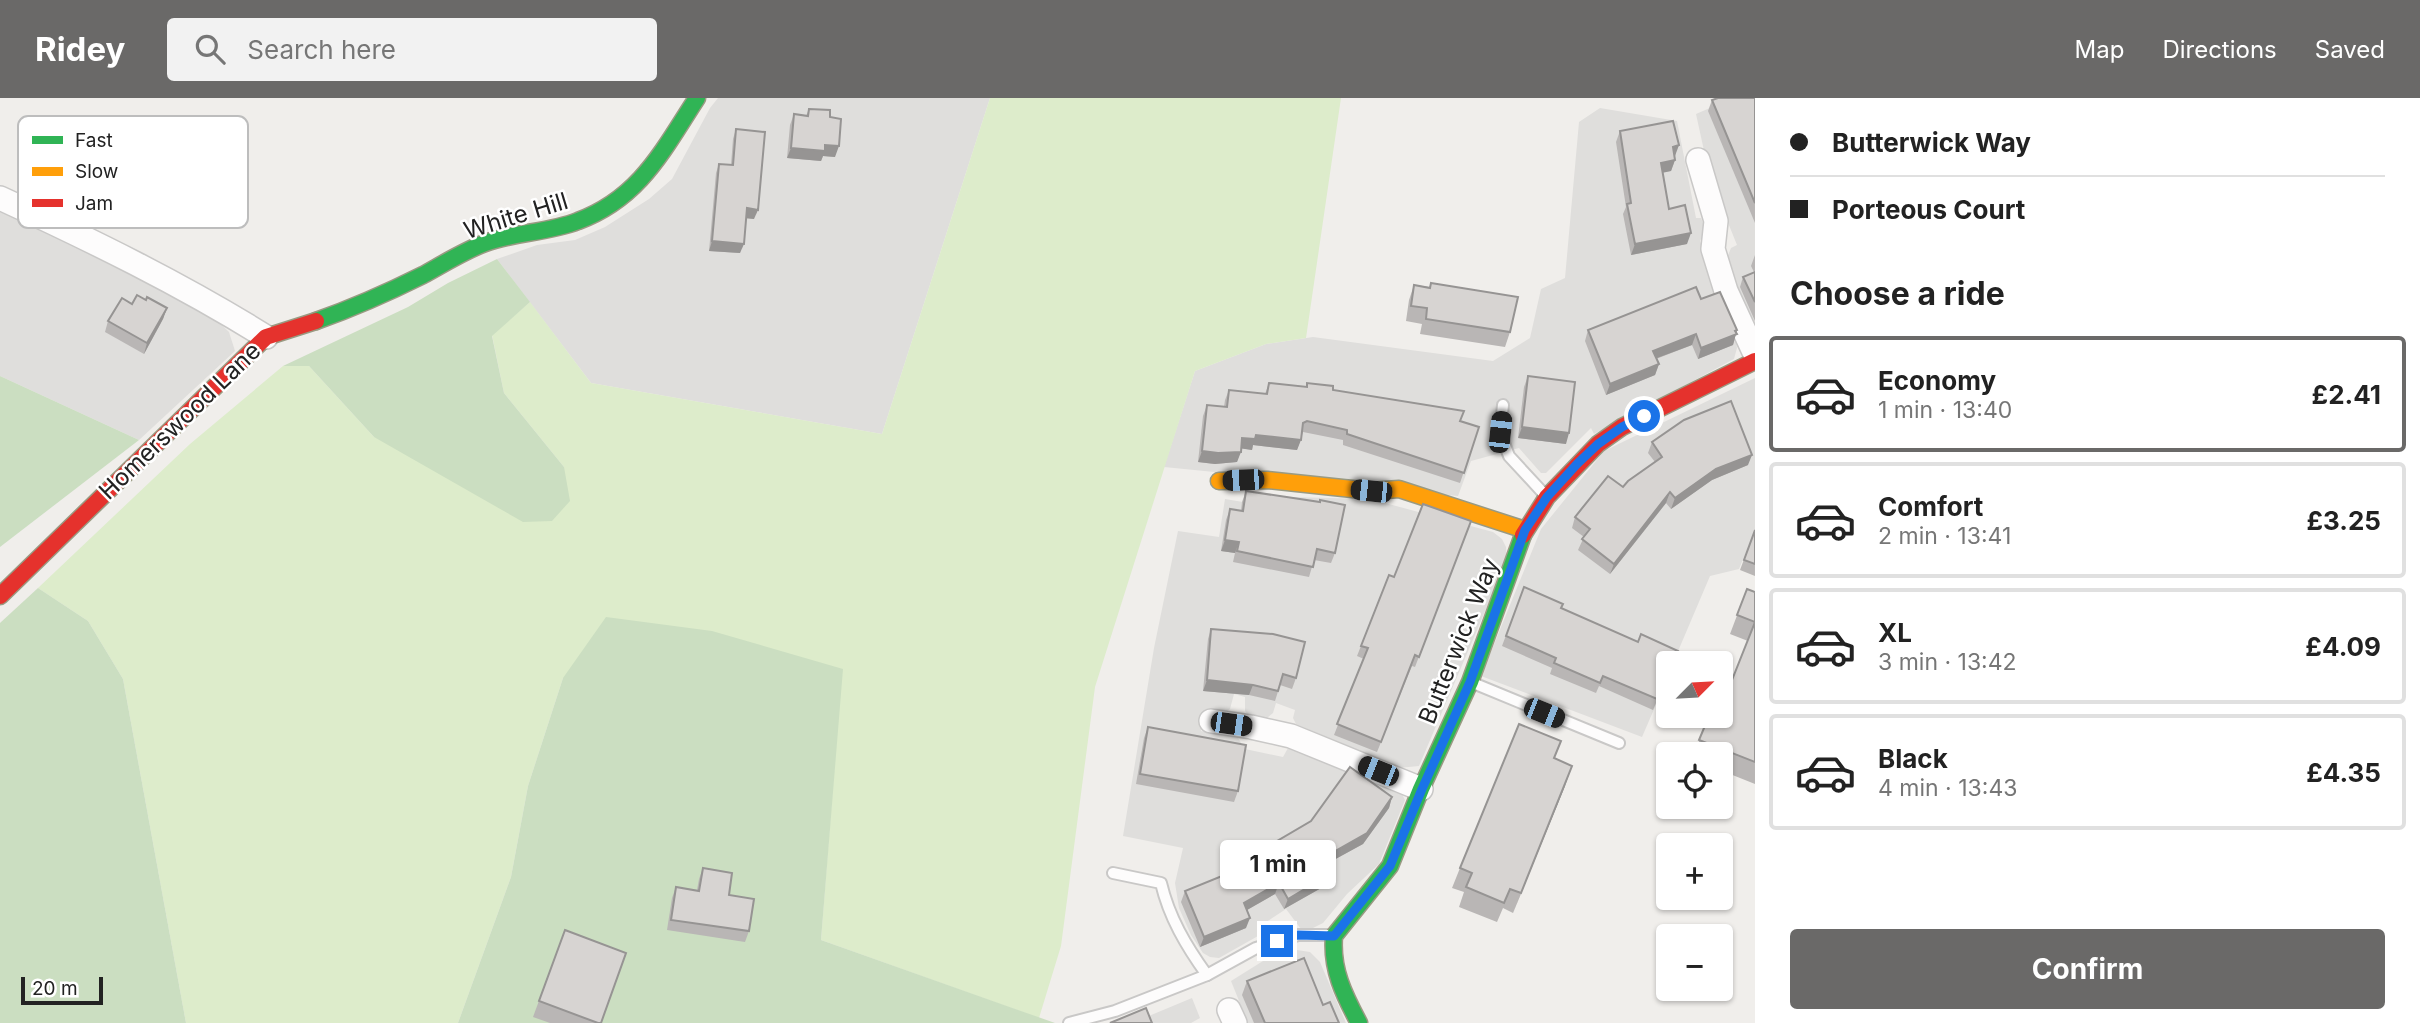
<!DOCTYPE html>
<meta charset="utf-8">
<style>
body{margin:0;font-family:Inter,sans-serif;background:#f2f2f2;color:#222;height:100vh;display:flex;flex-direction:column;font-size:26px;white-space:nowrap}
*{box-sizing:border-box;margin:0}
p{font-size:23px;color:#767676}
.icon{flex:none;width:38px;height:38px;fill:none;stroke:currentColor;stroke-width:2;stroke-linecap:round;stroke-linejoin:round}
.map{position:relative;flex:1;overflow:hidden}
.drawer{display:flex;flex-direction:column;background:#fff;width:665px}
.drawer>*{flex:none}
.hud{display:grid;align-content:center;height:154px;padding:0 35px;background:#fff}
.needle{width:46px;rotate:66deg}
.tools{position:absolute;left:1656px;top:553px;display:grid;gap:14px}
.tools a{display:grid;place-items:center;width:77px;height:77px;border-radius:7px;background:#fff;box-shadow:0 2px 5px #0004;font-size:35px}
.scale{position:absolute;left:21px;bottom:18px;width:82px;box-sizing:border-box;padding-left:7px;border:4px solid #222;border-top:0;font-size:19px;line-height:24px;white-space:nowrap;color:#222;-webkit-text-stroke:5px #fff;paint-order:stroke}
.end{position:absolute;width:32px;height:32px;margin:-16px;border:9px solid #1a73e8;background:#fff;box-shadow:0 0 0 4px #fff}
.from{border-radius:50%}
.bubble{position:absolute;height:49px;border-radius:7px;background:#fff;box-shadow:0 2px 5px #0004;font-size:23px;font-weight:700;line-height:49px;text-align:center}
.car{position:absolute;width:21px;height:42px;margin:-21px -10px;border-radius:9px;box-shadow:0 0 5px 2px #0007;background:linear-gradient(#222 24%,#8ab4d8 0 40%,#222 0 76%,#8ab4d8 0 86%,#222 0)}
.hud b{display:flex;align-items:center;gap:24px;height:66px;font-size:26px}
.hud b+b{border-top:2px solid #e0e0e0}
.hud i{width:18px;height:18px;background:#222}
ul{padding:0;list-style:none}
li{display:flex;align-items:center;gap:21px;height:116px;margin:0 14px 10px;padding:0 21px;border:4px solid #e0e0e0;border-radius:7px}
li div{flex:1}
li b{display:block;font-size:26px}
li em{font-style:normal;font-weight:700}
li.current{border-color:#6a6968}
li>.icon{width:63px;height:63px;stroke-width:1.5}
h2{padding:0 35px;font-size:32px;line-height:84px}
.primary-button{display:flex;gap:14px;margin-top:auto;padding:14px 35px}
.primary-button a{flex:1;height:80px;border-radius:7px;background:#6a6968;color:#fff;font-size:28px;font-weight:700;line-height:80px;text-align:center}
header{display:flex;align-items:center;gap:42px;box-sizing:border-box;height:98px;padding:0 35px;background:#6a6968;color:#fff}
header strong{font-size:33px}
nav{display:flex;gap:38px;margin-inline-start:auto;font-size:24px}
.search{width:490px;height:63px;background:#f2f2f2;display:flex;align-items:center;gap:18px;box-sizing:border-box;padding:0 24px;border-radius:7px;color:#767676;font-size:26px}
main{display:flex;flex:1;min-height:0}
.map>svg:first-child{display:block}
.residential{fill:#dfdedc}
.grass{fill:#ddeccb}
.forest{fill:#cbdec1}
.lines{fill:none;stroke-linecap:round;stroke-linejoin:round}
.lane-casing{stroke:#c9c8c7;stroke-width:14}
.street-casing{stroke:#c9c8c7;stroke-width:26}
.fast-casing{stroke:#999a82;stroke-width:19}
.slow-casing{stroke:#999a82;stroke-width:19}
.jam-casing{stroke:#999a82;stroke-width:19}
.lane{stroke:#fdfcfc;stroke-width:10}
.street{stroke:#fdfcfc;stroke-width:23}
.fast{stroke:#30b455;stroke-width:16}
.slow{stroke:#ff9f0a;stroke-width:16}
.jam{stroke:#e5322d;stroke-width:16}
.wall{fill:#b9b6b5}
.shaded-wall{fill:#969493}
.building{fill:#d7d4d2;stroke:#969493;stroke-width:2}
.route{stroke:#1a73e8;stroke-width:9}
.labels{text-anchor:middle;stroke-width:5;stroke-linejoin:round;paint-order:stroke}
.street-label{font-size:24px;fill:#222;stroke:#fff}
.key{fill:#fff;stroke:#bdbdbd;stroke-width:2}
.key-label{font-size:19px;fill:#222}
</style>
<header>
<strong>Ridey</strong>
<div class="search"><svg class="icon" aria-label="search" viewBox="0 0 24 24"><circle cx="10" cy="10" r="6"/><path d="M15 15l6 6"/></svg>Search here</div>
<nav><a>Map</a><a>Directions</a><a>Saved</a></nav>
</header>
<main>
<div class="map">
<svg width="1755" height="925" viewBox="0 0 1755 925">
<rect width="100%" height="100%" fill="#f0eeeb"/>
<g class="residential">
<path d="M718,0H990L882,336L591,285L497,161L537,147L575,142L605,129L649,101L672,81L710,10Z"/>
<path d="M1755,0V236L1729,175L1727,160L1731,150L1737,147L1710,80L1696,16L1719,6Z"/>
<path d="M1600,10L1677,23L1696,120H1701L1704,127V135L1700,143L1735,236L1737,250L1734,261L1594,336L1591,330L1546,375H1541L1519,350L1471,363L1458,398L1164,369L1195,273L1266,246L1313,239L1493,263L1530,240L1541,191L1565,180L1579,24Z"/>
<path d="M0,109L213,219L229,234L235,253L139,342L0,278Z"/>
<path d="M1755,280V432L1739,471L1710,478L1673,565H1668V579L1642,639L1481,578L1541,431L1604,353Z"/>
<path d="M1245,398L1370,401L1493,434L1502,441L1506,449L1507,462L1419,668L1398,670L1296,626L1293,620L1295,612L1276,605L1273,615L1267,620L1258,623L1250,619L1245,613V599L1234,596L1230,611L1222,616L1204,614L1201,633L1238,640L1245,651L1283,659L1288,650L1296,649L1400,692L1405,702L1379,766L1347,796L1323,825L1313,830L1301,831L1286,811L1257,830L1258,838L1219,860L1210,859L1203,855L1191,837L1179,810L1175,785L1183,750L1123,738L1154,550L1178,433L1219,439L1225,401L1243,404Z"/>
<path d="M1297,852L1310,854L1320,864L1346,925H1248L1231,883L1271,858Z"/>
<path d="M1192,900L1200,920L1191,925H1132Z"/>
</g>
<path class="grass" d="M990,0H1341L1306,240L1266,246L1195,273L1095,589L1061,848L1039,920L821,842L842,571L563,580L528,688L511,779L458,925H186L123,581L88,523L38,490L190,346L283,268H309L374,339L564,369L504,295L492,237L530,204L591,285L882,336Z"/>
<g class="forest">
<path d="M497,161L530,204L492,238L504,295L564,369L570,403L552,423L523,424L374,339L309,268H283L408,209L448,185Z"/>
<path d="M0,278L139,342L0,449Z"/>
<path d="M38,490L88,523L123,581L186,925H0V525Z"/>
<path d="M606,519L712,533L843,571L821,842L1055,925H458L511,779L528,688L563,580Z"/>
</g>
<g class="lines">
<defs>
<g id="lane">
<path d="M1503,307L1500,334L1509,358L1545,397"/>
<path d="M1473,585L1619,645"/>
<path d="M1113,775L1161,785C1169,819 1186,848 1207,877L1256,850L1298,837H1331"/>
<path d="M1069,925L1115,913L1207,877"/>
</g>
<g id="street">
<path d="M1698,62L1716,123L1713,151L1726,193L1755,256"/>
<path d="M0,100C91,142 181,186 266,239"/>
<path d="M1211,623L1251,629L1291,638L1421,691"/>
<path d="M1229,912L1235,925"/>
</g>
<g id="fast">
<path d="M316,223C353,210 389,194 423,177C443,166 464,153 485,145C515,134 548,135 578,123C640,100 663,52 697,0"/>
<path d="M1359,925C1344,897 1331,871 1334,838L1390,768L1421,691L1470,584L1523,437"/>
</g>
<path id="slow" d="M1219,383L1267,382L1371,393L1399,391L1525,432"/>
<g id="jam">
<path d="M1523,437L1547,399L1598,346L1622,329L1755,263"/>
<path d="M0,498L266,239L316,223"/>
</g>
</defs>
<use href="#lane" class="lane-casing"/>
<use href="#street" class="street-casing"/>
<use href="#fast" class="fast-casing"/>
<use href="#slow" class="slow-casing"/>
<use href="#jam" class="jam-casing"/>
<use href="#lane" class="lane"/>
<use href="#street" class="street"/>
<use href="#fast" class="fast"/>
<use href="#slow" class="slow"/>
<use href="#jam" class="jam"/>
</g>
<g class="wall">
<path d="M1755,0V125L1708,13L1712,2Z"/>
<path d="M809,11L830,19L835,59L823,58L821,63L787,60L790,27L794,16L806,18Z"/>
<path d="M736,31L754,121L746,120L740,155L709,153L716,75L719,66L731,67L733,41Z"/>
<path d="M1620,33L1674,58L1675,62L1671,73L1662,74L1669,111L1687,146L1631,157L1623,116L1626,109L1616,44Z"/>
<path d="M1755,157V223L1740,189L1743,179L1754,174L1751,168Z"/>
<path d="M1431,185L1510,234L1505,249L1420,236L1422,226L1406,223L1409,202L1414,187L1430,189Z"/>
<path d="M1701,201L1737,232L1733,247L1698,261L1692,247L1656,261L1659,266L1655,277L1606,297L1585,243L1588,232Z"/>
<path d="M146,202L167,210L163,221L144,256L105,234L108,223L132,206Z"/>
<path d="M1528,278L1566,346L1518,340L1524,289Z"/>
<path d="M1269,285L1306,289L1307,285L1460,323L1479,329L1460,385L1343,347V342L1303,334L1297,352L1253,347L1252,352L1241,350L1237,364L1215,366L1198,364L1203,318L1207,307L1224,309L1225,302L1229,292L1265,296Z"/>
<path d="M1652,344L1748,367L1712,382L1671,411L1666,405L1610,476L1578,452L1584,439L1572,430L1575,419L1623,389L1655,364L1648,355Z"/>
<path d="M1246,393L1335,455L1331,465L1314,462L1309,479L1233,464L1235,455L1221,453L1226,422L1230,411L1241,413L1242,404Z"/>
<path d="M1471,423L1415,569L1412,568L1377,654L1334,637L1364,561L1357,558L1389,477L1394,479Z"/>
<path d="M1755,432V478L1740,472Z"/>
<path d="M1524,489L1561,510L1638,544L1678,553L1673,565H1668V577L1653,612L1599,588L1596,595L1550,576L1552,570L1502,548Z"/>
<path d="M1747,491L1755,494V686L1720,672V656H1694L1709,618L1726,597L1748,543L1730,536Z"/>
<path d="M1211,531L1296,580L1292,591L1280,587L1275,603L1249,597L1203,593L1208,541Z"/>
<path d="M1148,629L1238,693L1234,704L1136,686L1144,640Z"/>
<path d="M1555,661L1565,688L1513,815L1503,810L1497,824L1459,809L1464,794L1452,790L1460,770Z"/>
<path d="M1392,699L1389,710L1363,746L1328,765L1333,774L1330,785L1284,811L1275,796L1247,812L1246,830L1200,849L1181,804L1185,793L1247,768L1250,759Z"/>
<path d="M703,770L729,797L749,833L745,844L667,832L672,800L676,789L697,792L699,781Z"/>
<path d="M565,832L601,925H550L533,919Z"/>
<path d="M1247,883L1323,907L1339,925H1254L1242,897Z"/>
</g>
<g class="shaded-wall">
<path d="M825,47L839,48L835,59L823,58L821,63L787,60L791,50Z"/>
<path d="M1679,47L1675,58L1673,49Z"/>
<path d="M1675,62L1671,73L1657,76L1661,65Z"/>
<path d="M747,110L758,112L754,121L744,120Z"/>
<path d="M1691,135L1687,146L1631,157L1635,146Z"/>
<path d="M712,143L744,146L740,155L709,153Z"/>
<path d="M167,210L163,221L144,256L147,245Z"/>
<path d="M1737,232L1733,247L1698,261L1701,250Z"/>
<path d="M1696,236L1692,247L1649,263L1653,253Z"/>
<path d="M1659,266L1655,277L1606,297L1610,286Z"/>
<path d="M1522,329L1569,335L1566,346L1518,340Z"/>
<path d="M1256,337L1301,342L1297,352L1253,347L1252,352L1238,350L1242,340Z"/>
<path d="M1202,353L1241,354L1237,364L1215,366L1198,364Z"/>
<path d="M1752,357L1748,367L1712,382L1671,411L1675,400L1716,371Z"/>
<path d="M1670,394L1666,405L1610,476L1614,466Z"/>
<path d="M1225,442L1239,444L1235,455L1221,453Z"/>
<path d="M1207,582L1253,587L1249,597L1203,593Z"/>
<path d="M1572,668L1565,688L1513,815L1521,795Z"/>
<path d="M1392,699L1389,710L1363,746L1321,769L1325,759Z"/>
<path d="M1333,774L1330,785L1284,811L1288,801Z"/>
<path d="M1279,785L1275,796L1240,816L1244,805Z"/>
<path d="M1250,820L1246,830L1200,849L1204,839Z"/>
</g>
<g class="building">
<path d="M1718,0H1755V105L1712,2Z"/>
<path d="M809,11L830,12V19L841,21L839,48L825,47V53L791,50L794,16L808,18Z"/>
<path d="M1673,23L1679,47L1673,49L1675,62L1661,65L1669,111L1685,107L1691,135L1635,146L1627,106L1631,105L1620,33Z"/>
<path d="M736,31L765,34L758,112L747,110L744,146L712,143L719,66L733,67Z"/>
<path d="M1755,174V204L1743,179Z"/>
<path d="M1431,185L1518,199L1510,234L1426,221L1427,210L1411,208L1414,187L1430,190Z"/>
<path d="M1696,189L1701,201L1720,194L1737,232L1735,233L1737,236L1701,250L1696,236L1653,253L1659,266L1610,286L1588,232Z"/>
<path d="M137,197L146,202L147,199L167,210L147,245L108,223L122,200L132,206Z"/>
<path d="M1528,278L1575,284L1569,335L1522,329Z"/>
<path d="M1269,285L1307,289V285L1333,288V292L1464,313L1460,323L1479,329L1464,375L1347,336V332L1307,323L1303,325L1301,342L1256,337L1255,341L1242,340L1241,354L1218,355L1202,353L1207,307L1227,309L1229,292L1267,296Z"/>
<path d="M1731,303L1752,357L1716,371L1675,400L1670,394L1614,466L1582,441L1590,431L1575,419L1608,378L1623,389L1628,383L1662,359L1652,344L1684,322Z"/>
<path d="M1246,393L1320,404V402L1345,407L1335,455L1317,451L1313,469L1237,453L1239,444L1225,442L1230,411L1243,413Z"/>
<path d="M1423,406L1471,423L1419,559L1415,557L1381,644L1337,626L1368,550L1361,548L1389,477L1394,479Z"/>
<path d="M1755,432V466L1744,462Z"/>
<path d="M1524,489L1563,506L1561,510L1638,544L1641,536L1678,553L1672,565H1668V576L1657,601L1603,578L1600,585L1554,565L1556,560L1506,538Z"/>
<path d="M1747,491L1755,494V524L1737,517Z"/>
<path d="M1755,524V664L1699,642L1709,618H1720V595L1726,597Z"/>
<path d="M1211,531L1273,536L1305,544L1296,580L1283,576L1278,593L1253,587L1207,582Z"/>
<path d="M1519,626L1561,643L1554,660L1572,668L1521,795L1510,791L1504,805L1466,789L1472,775L1460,770Z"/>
<path d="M1148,629L1246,647L1238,693L1140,676Z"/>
<path d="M1350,669L1392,699L1367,735L1325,759L1333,774L1288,801L1279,785L1244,805L1250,820L1204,839L1185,793L1254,765L1250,759L1311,723Z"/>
<path d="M703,770L732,775L729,797L754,801L749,833L671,822L676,789L699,793Z"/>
<path d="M565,832L626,855L601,925H598L539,903Z"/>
<path d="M1304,860L1323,907L1330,904L1339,925H1265L1247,883Z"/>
<path d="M1146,910L1152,925H1110Z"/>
</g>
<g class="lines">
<path class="route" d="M1277,843L1298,837L1334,838L1390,768L1422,691L1470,584L1525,432L1547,399L1577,366L1598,346L1622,329L1644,318"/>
</g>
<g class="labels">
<g class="street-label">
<text transform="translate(516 118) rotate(-17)" y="8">White Hill</text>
<text transform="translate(180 323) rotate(-44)" y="8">Homerswood Lane</text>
<text transform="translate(1459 543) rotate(-68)" y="8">Butterwick Way</text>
</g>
</g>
<rect x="18" y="18" width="230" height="112" rx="10" class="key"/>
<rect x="32" y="38" width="31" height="8" fill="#30b455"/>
<rect x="32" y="69" width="31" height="9" fill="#ff9f0a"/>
<rect x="32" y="101" width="31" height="8" fill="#e5322d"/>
<g class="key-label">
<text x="75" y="49">Fast</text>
<text x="75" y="80">Slow</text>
<text x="75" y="112">Jam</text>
</g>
</svg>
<div class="tools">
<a><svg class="needle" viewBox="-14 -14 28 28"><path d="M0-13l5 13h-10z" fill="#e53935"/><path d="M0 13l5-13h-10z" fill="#767676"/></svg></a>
<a><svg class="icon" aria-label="locate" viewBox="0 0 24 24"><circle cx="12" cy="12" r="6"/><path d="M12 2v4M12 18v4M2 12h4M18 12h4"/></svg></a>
<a>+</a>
<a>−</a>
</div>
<div class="scale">20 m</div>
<i class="end from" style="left:1644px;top:318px"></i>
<i class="end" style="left:1277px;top:843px"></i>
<div class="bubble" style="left:1220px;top:742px;width:116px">1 min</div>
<i class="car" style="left:1500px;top:334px;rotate:6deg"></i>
<i class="car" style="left:1243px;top:382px;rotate:268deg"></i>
<i class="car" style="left:1371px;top:393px;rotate:276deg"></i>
<i class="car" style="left:1544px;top:615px;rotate:112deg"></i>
<i class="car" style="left:1231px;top:626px;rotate:98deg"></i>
<i class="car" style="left:1378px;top:673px;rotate:292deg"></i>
</div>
<section class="drawer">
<div class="hud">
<b><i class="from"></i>Butterwick Way</b>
<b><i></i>Porteous Court</b>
</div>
<h2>Choose a ride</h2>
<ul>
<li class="current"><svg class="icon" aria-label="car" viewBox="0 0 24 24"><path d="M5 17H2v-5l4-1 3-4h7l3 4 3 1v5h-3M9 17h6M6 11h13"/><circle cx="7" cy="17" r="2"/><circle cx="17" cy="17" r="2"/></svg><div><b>Economy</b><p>1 min · 13:40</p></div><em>£2.41</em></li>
<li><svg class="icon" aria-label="car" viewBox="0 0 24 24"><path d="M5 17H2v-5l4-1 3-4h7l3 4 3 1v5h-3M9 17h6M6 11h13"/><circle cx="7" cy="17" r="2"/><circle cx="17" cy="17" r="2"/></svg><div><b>Comfort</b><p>2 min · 13:41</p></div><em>£3.25</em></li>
<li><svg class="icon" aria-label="car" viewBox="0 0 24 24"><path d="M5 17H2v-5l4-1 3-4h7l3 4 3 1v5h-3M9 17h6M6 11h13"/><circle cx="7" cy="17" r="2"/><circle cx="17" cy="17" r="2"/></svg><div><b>XL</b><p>3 min · 13:42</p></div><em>£4.09</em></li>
<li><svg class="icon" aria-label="car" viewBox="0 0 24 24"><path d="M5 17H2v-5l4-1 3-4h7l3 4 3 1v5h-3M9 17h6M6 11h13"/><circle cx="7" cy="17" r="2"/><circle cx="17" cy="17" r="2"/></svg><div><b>Black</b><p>4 min · 13:43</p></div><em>£4.35</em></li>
</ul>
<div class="primary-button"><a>Confirm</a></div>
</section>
</main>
